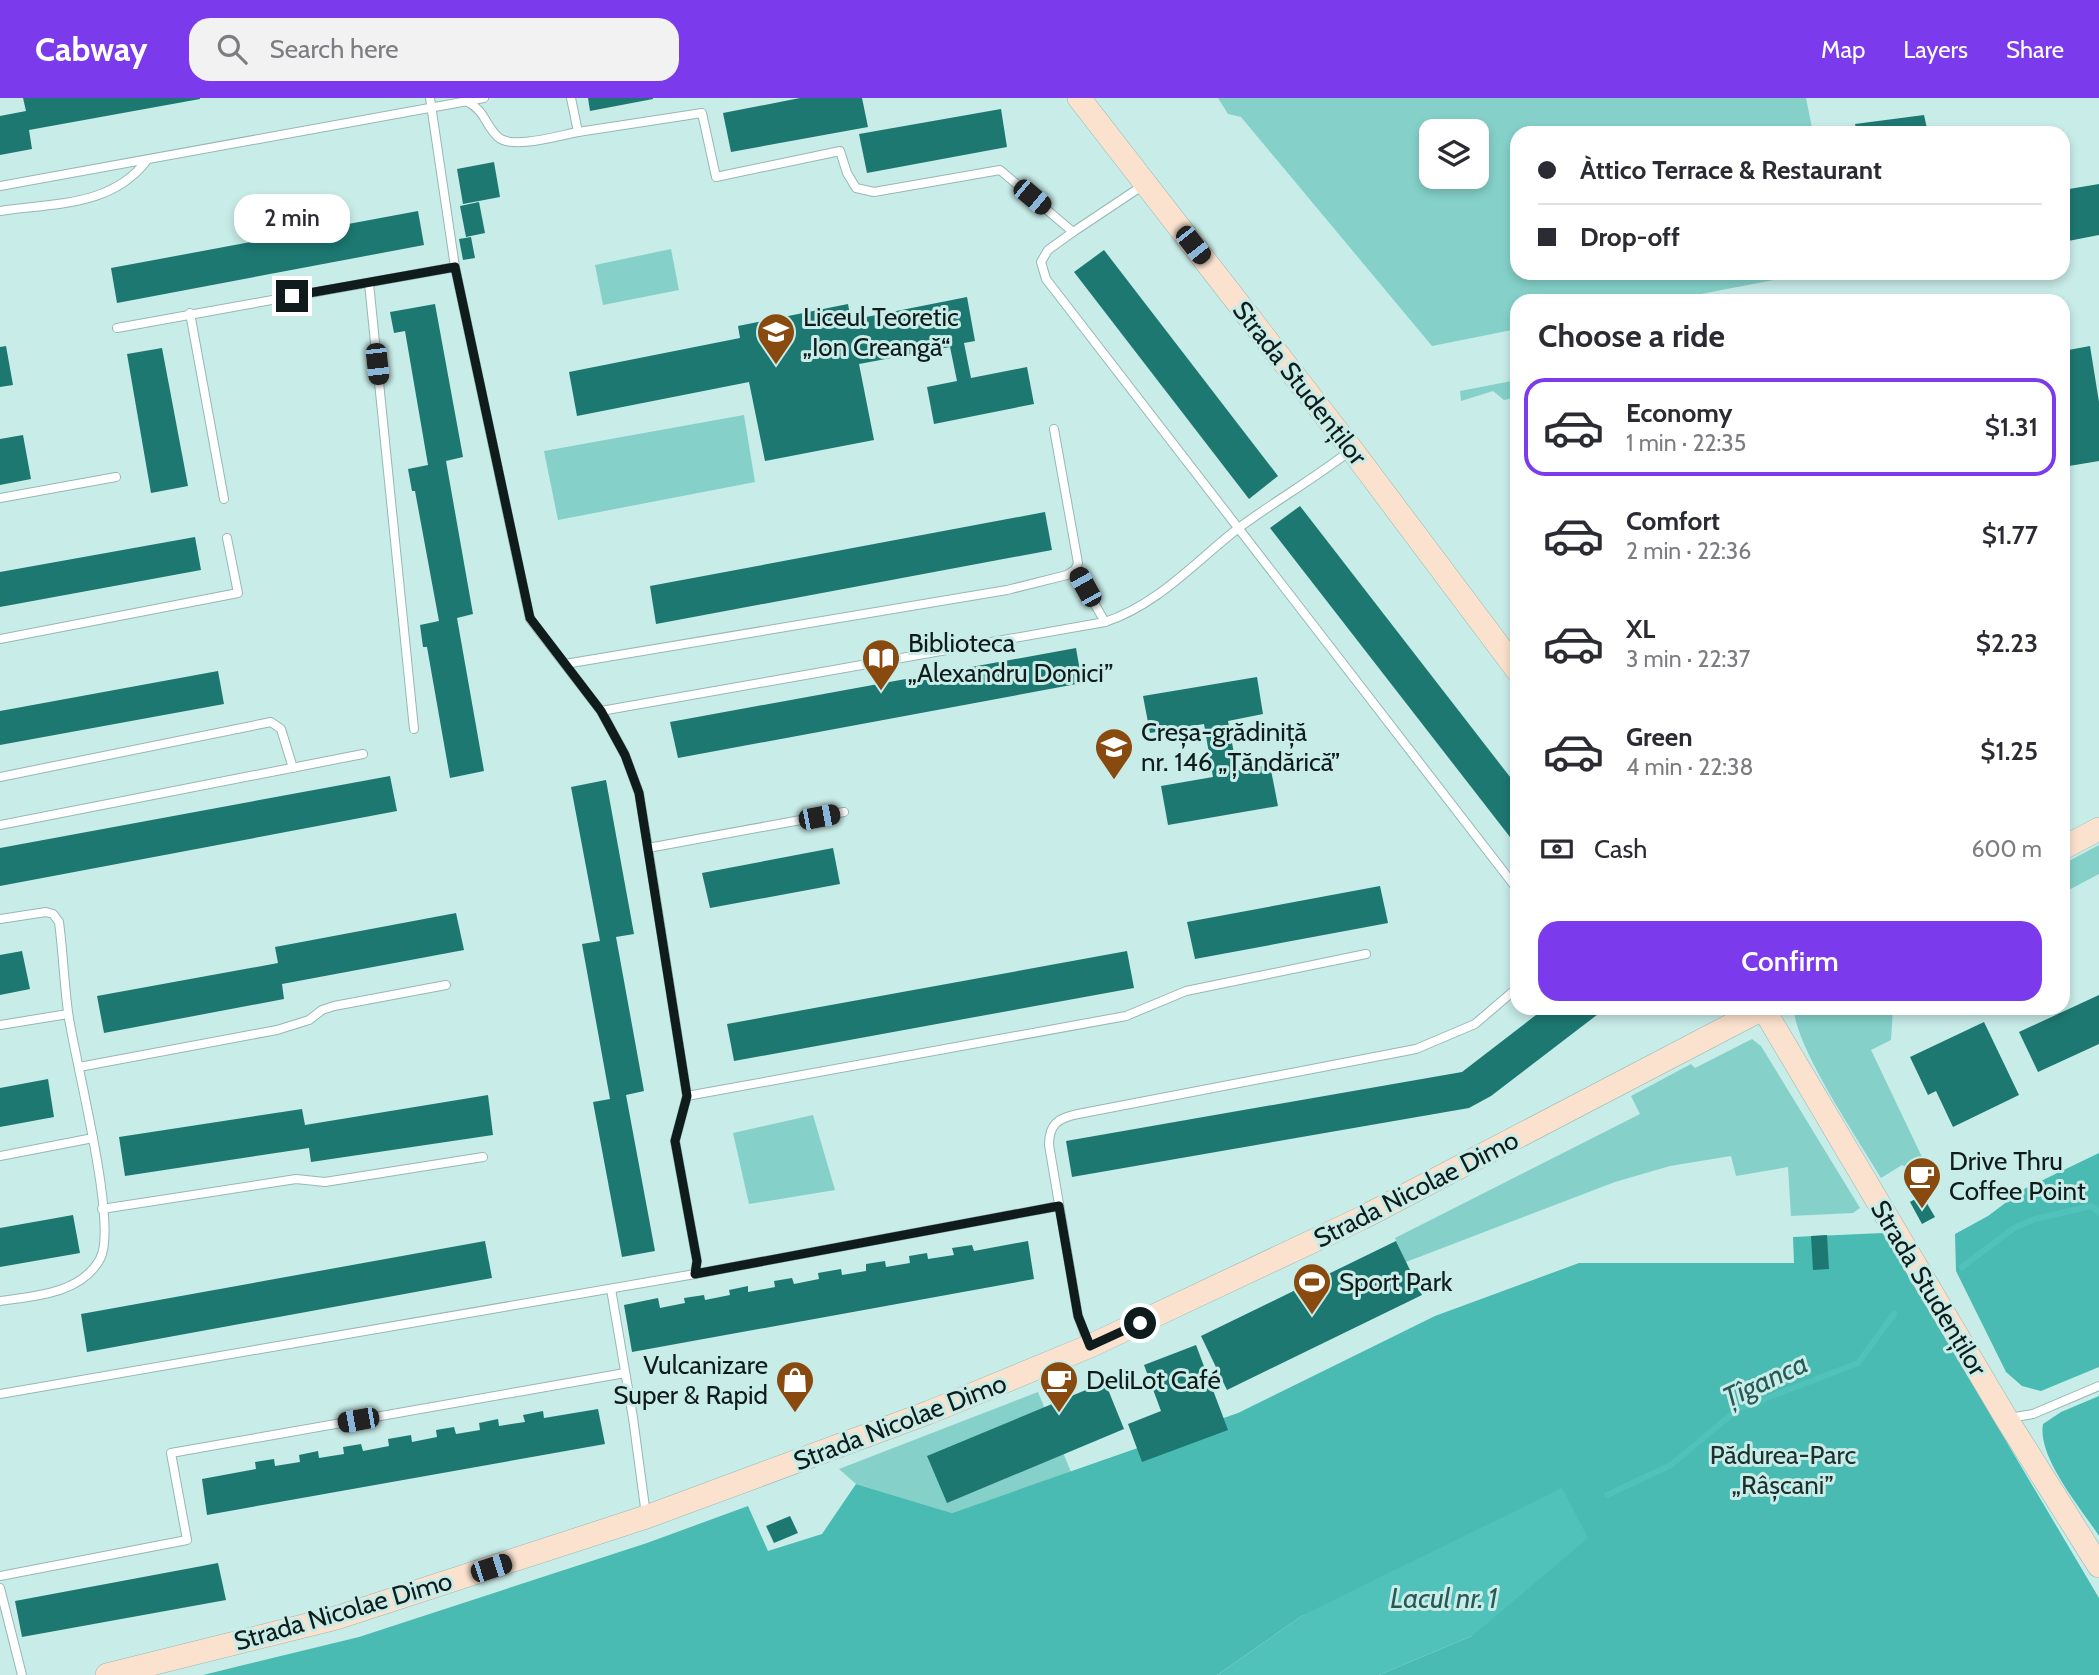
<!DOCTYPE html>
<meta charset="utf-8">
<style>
body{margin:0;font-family:Cabin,sans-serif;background:#f2f2f3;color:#2b2b33;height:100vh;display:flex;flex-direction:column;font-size:26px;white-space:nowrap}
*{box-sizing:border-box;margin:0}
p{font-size:23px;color:#7c7c81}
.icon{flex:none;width:38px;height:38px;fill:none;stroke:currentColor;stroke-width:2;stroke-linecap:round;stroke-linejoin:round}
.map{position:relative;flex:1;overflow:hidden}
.details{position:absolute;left:1510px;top:196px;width:560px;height:721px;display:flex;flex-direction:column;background:#fff;border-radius:21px;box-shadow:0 4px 10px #0003}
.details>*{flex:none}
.banner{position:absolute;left:1510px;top:28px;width:560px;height:154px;border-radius:21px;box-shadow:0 4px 10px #0003;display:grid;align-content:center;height:154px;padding:0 28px;background:#fff}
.tools{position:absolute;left:1419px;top:21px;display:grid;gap:14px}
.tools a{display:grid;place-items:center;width:70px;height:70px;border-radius:14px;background:#fff;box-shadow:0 4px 10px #0003;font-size:35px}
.end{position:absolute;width:32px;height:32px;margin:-16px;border:9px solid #0f1c1b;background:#fff;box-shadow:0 0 0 4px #fff}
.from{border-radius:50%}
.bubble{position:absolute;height:49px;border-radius:21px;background:#fff;box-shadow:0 4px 10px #0003;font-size:23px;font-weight:600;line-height:49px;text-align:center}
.car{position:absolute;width:21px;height:42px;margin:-21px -10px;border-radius:9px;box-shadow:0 0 5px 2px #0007;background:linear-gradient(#222 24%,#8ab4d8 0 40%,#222 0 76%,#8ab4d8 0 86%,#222 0)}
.banner b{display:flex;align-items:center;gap:24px;height:66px;font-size:26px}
.banner b+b{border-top:2px solid #e1e1e2}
.banner i{width:18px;height:18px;background:#2b2b33}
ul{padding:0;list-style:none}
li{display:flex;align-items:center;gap:21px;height:98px;margin:0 14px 10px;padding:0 14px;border:4px solid transparent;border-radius:21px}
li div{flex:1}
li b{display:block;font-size:26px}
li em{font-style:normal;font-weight:600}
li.active{border-color:#7c3aed}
li>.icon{width:63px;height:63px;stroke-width:1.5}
h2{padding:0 28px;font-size:32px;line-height:84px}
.pay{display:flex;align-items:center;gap:18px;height:77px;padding:0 28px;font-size:26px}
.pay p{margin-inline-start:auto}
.cta{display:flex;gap:14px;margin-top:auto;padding:14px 28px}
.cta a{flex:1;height:80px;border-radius:21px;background:#7c3aed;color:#fff;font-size:28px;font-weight:600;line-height:80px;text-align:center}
header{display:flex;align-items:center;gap:42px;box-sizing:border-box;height:98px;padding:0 35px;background:#7c3aed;color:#fff}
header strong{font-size:33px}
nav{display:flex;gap:38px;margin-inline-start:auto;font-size:24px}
.search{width:490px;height:63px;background:#f2f2f3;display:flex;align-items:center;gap:18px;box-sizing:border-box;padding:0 24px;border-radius:21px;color:#7c7c81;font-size:26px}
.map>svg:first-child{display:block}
.green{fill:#85d1ca;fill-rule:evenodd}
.forest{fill:#49bbb2}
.water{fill:#51c2b9}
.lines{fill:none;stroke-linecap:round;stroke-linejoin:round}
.stream{stroke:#51c2b9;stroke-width:6}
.building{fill:#1d7872}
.lane-casing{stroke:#96b8b4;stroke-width:10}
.secondary-casing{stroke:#96b8b4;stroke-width:24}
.lane{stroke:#fff;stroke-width:8}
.secondary{stroke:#fbe2ce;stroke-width:23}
.route{stroke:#0f1c1b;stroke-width:9}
.labels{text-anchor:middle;stroke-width:6;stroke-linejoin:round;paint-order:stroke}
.poi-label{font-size:26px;fill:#0f1c1b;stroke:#c8ece8;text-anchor:start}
.street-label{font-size:26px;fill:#0f1c1b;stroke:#c8ece8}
.park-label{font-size:26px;fill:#1b2f2d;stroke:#c8ece8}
.water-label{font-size:28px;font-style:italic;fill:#285955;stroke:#c8ece8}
</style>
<header>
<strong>Cabway</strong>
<div class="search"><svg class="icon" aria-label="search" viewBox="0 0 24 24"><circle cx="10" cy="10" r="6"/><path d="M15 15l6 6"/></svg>Search here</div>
<nav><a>Map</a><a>Layers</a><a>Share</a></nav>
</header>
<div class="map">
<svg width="2099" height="1577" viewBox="0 0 2099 1577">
<rect width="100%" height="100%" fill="#c8ece8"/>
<g class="green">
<path d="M1218,0H1806L1813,35H1517V175H1810L1665,203H1517V231L1432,248L1241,19L1228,16ZM1477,33V79H1432V33Z"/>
<path d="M671,151L679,192L603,207L595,167Z"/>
<path d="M1517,282V299L1504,302L1493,293L1461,303L1460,293Z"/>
<path d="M744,317L755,384L558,422L544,353Z"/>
<path d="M2099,747V776L2063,795V766Z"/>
<path d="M1798,910H1893L1891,942L1871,952L1933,1082L1902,1067L1881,1080C1858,1041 1798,953 1794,913Z"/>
<path d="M1752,941L1761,948L1860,1110L1853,1115L1791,1118L1788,1069L1736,1078L1731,1058L1670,1068L1615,1084L1406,1164L1395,1140L1640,1016L1631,998L1691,966L1695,970Z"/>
<path d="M813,1017L835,1092L749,1106L733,1035Z"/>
<path d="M1038,1294L1071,1374L952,1415L856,1386L839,1371Z"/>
</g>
<g class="forest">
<path d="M2099,1055V1269L2041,1293L2022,1288L2006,1274L1956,1173L1955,1136L1988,1118L2024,1091Z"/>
<path d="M1883,1135L2099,1500V1577H1379L1472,1538L1303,1517L1217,1577H203L359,1539L647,1445L748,1408L768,1453L822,1436L856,1386L952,1415L1238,1315L1435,1218L1579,1165H1794L1793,1139Z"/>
<path d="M2099,1298V1438C2081,1410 2037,1359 2043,1326L2061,1314Z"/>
</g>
<path class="water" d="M1562,1390L1588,1440L1472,1538L1379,1577H1217L1303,1517Z"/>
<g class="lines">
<g class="stream">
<path d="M1962,1169L2014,1130L2035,1121L2092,1108L2099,1115"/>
<path d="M1607,1397L1671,1367L1738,1311L1858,1265L1894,1216"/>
</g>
</g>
<g class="building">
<path d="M23,0H200V1L29,32L32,51L0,57V18L26,13Z"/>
<path d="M588,0H653V1L590,13Z"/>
<path d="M800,0H862L868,29L731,54L723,15Z"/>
<path d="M1001,11L1007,49L867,75L859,36Z"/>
<path d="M1924,17L1928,35H1857L1855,26Z"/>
<path d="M494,64L500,99L463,106L457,71Z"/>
<path d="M2099,86V137L2063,144V92Z"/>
<path d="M479,104L485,135L466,139L460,108Z"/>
<path d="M418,113L424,147L117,205L111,170Z"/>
<path d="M471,139L475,160L463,162L459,141Z"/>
<path d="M1104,152L1278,378L1249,401L1074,174Z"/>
<path d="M967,199L975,243L964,245L971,280L1027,269L1034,306L934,326L927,289L957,283L950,249L859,266L874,342L765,363L749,284L577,318L569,274L740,240L738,228L848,206L851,222Z"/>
<path d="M435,206L463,359L446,363L473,516L457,520L484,673L450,680L427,549H423L420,527L439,523L415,393H412L408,371L428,367L405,233L394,235L390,214Z"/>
<path d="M6,248L13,287L0,289V249Z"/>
<path d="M2090,248L2099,304V363L2063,369V253Z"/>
<path d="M162,250L188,388L151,395L127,256Z"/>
<path d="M23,337L31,381L0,387V341Z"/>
<path d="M1300,408L1517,688V748L1270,430Z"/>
<path d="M1045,414L1052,452L656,526L650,488Z"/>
<path d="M195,439L201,472L0,509V474Z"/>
<path d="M1076,550L1082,585L678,660L670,624Z"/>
<path d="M218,573L224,606L0,647V613Z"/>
<path d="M1257,579L1263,616L1228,623L1237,672L1270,667L1278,708L1168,727L1161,688L1213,679L1204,626L1150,635L1143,598Z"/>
<path d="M390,678L397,713L0,788V750Z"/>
<path d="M606,682L634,836L616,839L644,993L626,997L655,1153L622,1159L593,1004L610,1001L582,846L600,843L571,689Z"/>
<path d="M833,750L840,786L710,810L702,775Z"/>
<path d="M1380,788L1388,825L1195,861L1187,824Z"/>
<path d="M456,815L464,852L282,886L284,901L104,935L97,898L278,865L275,849Z"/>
<path d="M22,853L30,891L0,897V857Z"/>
<path d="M1127,853L1134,890L734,963L727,926Z"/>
<path d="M2099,897V946L2038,974L2019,934Z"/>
<path d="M1545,910H1606L1491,998L1469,1010L1072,1079L1066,1043L1462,974Z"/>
<path d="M1984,924L2019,997L1953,1029L1936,993L1928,997L1910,959Z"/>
<path d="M48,981L54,1019L0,1029V990Z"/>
<path d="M488,997L493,1037L311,1064L309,1050L125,1078L119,1039L302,1011L305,1027Z"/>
<path d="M1922,1097L1935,1119L1922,1126L1910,1104Z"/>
<path d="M73,1117L80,1155L0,1169V1130Z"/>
<path d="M1827,1137L1829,1171L1813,1172L1811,1138Z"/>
<path d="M485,1143L492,1180L87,1254L81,1216Z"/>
<path d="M1028,1143L1034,1181L632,1254L624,1207L658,1200L660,1210L685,1205L684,1200L704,1197L705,1202L730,1197L729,1192L748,1188V1194L775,1189L774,1183L792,1180L794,1186L819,1181L818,1175L841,1171L842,1177L866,1173V1166L885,1163L886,1169L910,1165L909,1158L927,1155L928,1161L954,1157L952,1150L972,1147L974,1153Z"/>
<path d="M1396,1143L1422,1197L1227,1292L1201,1238Z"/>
<path d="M1196,1247L1228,1332L1142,1364L1128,1326L1161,1313L1144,1267Z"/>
<path d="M1105,1284L1124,1331L947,1405L927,1358Z"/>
<path d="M598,1311L605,1346L207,1417L202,1381L256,1371L255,1364L274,1361L275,1368L300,1364L299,1357L318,1353L319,1360L344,1356L343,1349L361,1346L363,1353L389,1348L388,1341L411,1337L412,1344L437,1339L436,1332L454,1329L456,1336L480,1332L479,1325L498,1321L499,1328L525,1324L523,1317L543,1313L544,1320Z"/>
<path d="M790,1418L798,1435L774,1445L766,1428Z"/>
<path d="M218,1465L226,1502L22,1539L15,1503Z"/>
</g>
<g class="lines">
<defs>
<g id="lane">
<path d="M430,0L455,169L530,521L601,613L625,657L639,695L648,750L844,714"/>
<path d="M571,0L578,34L702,15L716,79L840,53L847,75L856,90L874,94L1000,72L1073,134L1145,86"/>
<path d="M466,3C486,13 484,26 498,39C512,52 560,37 578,34"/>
<path d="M0,88L484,0"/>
<path d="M0,113C53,105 112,109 147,62"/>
<path d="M1073,134L1048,152L1041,164L1046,181L1517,791"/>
<path d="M369,185L414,631"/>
<path d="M190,215L224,401"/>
<path d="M117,230L455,169"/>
<path d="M0,400L116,379"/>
<path d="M1075,472L1105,524C1157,507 1194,465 1236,432C1273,404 1314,381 1351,352"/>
<path d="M0,541L238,495L227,440"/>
<path d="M565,566L1007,492L1067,477L1075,472L1078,465L1054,331"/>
<path d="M601,613L1105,524"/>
<path d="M0,679L271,624L281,631L293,670"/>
<path d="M0,727L363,656"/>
<path d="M0,821L46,814L53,816L59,824C63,854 64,884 68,914C74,960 119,1127 100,1161C81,1196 34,1198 0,1203"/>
<path d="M0,927L68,916"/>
<path d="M79,969L277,932L309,922L322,912L334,908L446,887"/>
<path d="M687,998L1126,918L1186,893L1366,856"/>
<path d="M0,1058L93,1040"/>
<path d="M102,1111L296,1081L325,1084L483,1059"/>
<path d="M695,1176L1059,1108"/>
<path d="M611,1191L633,1320L646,1417"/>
<path d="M1089,1247L1078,1218L1049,1047C1049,1026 1058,1020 1078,1016L1416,951L1475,926L1517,890"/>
<path d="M0,1296L695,1176L697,1163L675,1043L687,998L648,750"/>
<path d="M2009,1320L2033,1316L2099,1288"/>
<path d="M0,1478L187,1442L171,1355L625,1275"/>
<path d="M0,1490L22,1577"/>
</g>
<g id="secondary">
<path d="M1079,0L1352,352L1517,572"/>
<path d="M2063,750L2099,731"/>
<path d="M1763,910L2006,1320L2099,1468"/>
<path d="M107,1577L336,1520L646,1419L930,1314L1090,1248L1362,1120L1764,910"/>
</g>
</defs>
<use href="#lane" class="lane-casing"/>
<use href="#secondary" class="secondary-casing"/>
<use href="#lane" class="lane"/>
<use href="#secondary" class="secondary"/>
</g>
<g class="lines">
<path class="route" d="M292,198L455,169L530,520L601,613L625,657L639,695L687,998L675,1043L697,1163L695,1176L1059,1108L1078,1218L1090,1248L1140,1225"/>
</g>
<defs>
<symbol id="school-pin" viewBox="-11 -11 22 30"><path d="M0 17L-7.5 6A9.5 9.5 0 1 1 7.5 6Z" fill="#894a0f" stroke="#c8ece8"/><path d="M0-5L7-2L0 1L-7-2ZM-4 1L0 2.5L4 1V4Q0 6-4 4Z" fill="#fff"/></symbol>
<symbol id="library-pin" viewBox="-11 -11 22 30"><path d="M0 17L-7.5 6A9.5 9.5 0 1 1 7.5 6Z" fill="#894a0f" stroke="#c8ece8"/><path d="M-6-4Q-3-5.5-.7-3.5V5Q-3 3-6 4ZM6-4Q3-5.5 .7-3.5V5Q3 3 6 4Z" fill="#fff"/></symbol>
<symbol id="cafe-pin" viewBox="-11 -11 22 30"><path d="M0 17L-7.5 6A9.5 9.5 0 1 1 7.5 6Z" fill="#894a0f" stroke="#c8ece8"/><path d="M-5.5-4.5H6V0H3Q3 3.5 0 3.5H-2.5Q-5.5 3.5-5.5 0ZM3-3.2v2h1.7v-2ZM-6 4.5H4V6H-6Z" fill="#fff"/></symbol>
<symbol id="stadium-pin" viewBox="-11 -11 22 30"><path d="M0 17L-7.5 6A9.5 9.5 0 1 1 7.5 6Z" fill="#894a0f" stroke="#c8ece8"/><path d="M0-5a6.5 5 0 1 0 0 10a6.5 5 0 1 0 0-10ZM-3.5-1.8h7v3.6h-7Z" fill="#fff"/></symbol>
<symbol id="shop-pin" viewBox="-11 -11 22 30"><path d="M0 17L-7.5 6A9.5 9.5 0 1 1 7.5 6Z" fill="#894a0f" stroke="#c8ece8"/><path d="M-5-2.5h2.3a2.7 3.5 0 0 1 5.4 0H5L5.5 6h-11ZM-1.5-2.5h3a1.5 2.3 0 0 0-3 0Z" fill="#fff"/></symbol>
</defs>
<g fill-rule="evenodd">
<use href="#school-pin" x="754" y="212" width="44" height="60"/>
<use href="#library-pin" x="859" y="538" width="44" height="60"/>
<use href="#school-pin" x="1092" y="627" width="44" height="60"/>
<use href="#cafe-pin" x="1900" y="1056" width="44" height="60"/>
<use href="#stadium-pin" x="1290" y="1162" width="44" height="60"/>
<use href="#shop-pin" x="773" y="1260" width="44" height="60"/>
<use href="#cafe-pin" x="1037" y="1260" width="44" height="60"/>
</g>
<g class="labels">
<g class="poi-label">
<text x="803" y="228">Liceul Teoretic<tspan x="803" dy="30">„Ion Creangă“</tspan></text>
<text x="908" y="554">Biblioteca<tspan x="908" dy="30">„Alexandru Donici”</tspan></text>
<text x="1141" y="643">Creșa-grădiniță<tspan x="1141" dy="30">nr. 146 „Țăndărică”</tspan></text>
<text x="1949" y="1072">Drive Thru<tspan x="1949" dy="30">Coffee Point</tspan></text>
<text x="1339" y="1193">Sport Park</text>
<text x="768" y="1276" text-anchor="end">Vulcanizare<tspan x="768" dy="30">Super &amp; Rapid</tspan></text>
<text x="1086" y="1291">DeliLot Café</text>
</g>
<g class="street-label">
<text transform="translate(1300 285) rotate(52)" y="9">Strada Studenților</text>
<text transform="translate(1416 1091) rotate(-27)" y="9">Strada Nicolae Dimo</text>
<text transform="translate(1929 1190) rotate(59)" y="9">Strada Studenților</text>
<text transform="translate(900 1324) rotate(-21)" y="9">Strada Nicolae Dimo</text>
<text transform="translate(343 1513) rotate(-16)" y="9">Strada Nicolae Dimo</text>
</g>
<g class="park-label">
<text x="1783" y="1366">Pădurea-Parc<tspan x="1783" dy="30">„Râșcani”</tspan></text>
</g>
<g class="water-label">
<text transform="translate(1765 1282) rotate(-25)" y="10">Țîganca</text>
<text x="1444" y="1510">Lacul nr. 1</text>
</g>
</g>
</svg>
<div class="tools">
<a><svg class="icon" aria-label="layers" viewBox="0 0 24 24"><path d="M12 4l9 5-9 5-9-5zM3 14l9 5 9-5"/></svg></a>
</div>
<i class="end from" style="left:1140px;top:1225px"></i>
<i class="end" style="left:292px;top:198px"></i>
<div class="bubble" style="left:234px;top:96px;width:116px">2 min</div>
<i class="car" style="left:1032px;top:99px;rotate:130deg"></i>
<i class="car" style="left:1193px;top:147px;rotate:142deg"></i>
<i class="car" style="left:377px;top:266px;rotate:174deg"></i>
<i class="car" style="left:1085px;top:489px;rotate:331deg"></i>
<i class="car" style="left:819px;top:719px;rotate:79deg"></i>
<i class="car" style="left:358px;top:1322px;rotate:260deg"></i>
<i class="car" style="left:491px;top:1470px;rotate:72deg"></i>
<div class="banner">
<b><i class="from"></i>Àttico Terrace &amp; Restaurant</b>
<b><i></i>Drop-off</b>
</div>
<section class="details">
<h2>Choose a ride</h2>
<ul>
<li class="active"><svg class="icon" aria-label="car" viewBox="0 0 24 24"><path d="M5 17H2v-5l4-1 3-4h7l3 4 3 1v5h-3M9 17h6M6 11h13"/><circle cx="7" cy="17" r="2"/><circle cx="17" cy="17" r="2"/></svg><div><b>Economy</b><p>1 min · 22:35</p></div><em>$1.31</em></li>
<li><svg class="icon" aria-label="car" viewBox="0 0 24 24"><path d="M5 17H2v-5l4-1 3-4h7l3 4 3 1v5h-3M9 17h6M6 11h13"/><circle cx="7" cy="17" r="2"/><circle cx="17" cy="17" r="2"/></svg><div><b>Comfort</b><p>2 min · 22:36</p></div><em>$1.77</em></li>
<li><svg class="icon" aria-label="car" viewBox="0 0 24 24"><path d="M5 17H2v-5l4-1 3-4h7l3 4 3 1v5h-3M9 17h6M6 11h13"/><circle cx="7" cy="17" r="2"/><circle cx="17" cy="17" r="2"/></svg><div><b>XL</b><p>3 min · 22:37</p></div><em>$2.23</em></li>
<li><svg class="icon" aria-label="car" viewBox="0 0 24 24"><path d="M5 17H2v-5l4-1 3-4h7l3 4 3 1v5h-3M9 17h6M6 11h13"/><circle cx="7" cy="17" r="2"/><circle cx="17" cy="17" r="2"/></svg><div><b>Green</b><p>4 min · 22:38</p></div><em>$1.25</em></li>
</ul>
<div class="pay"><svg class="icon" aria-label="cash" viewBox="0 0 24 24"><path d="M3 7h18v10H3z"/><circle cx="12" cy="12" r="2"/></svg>Cash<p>600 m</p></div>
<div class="cta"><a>Confirm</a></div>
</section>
</div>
